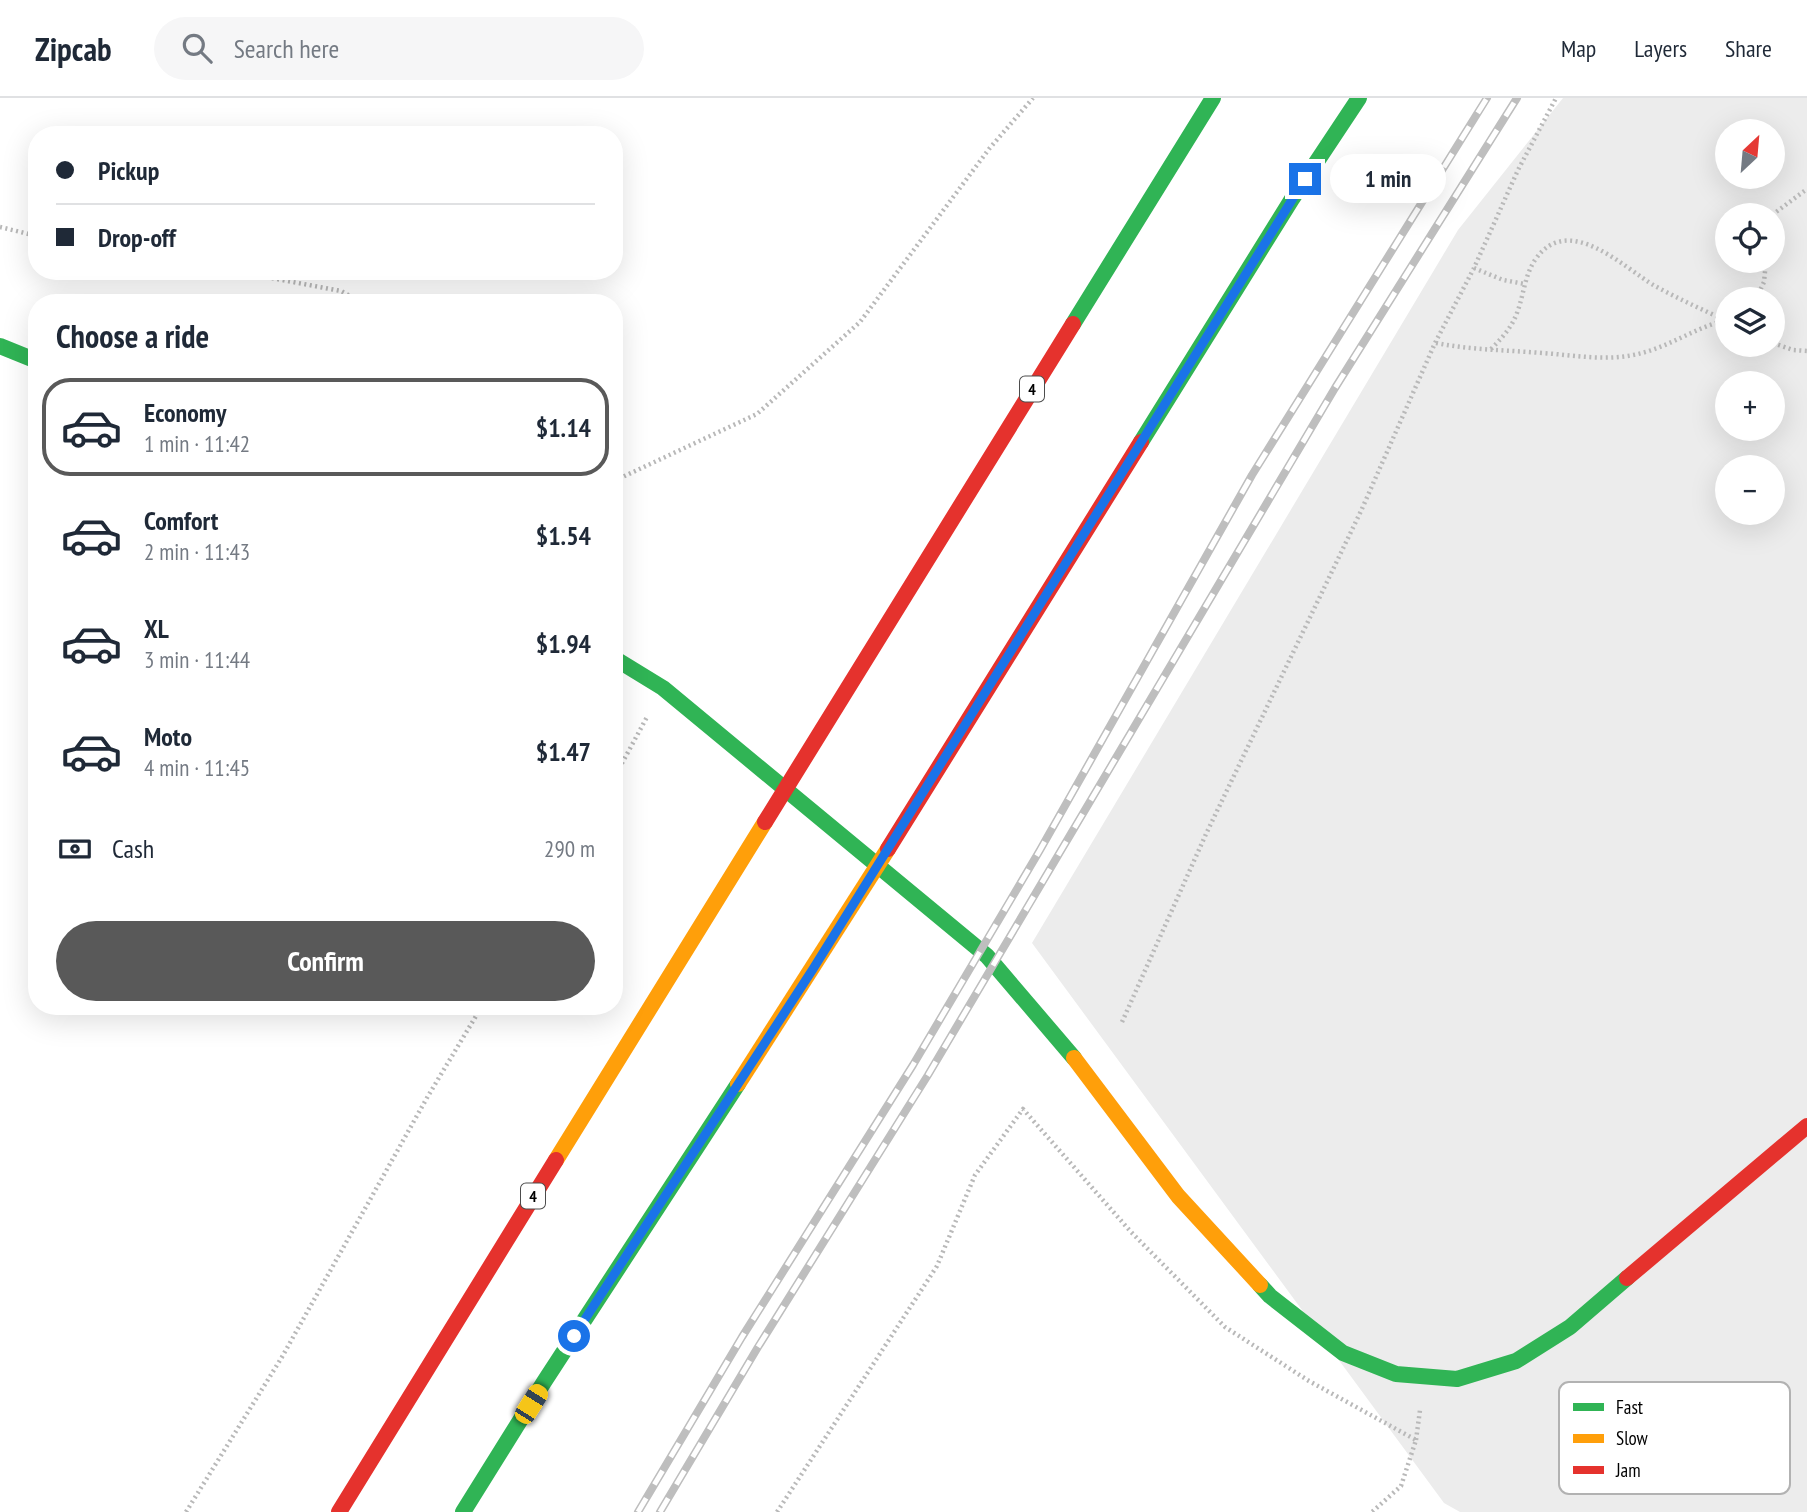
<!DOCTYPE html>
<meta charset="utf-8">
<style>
body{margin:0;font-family:"PT Sans Narrow",sans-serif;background:#f6f6f7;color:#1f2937;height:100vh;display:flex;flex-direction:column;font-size:26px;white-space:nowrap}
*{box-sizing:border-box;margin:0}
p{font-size:23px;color:#747a83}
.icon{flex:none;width:38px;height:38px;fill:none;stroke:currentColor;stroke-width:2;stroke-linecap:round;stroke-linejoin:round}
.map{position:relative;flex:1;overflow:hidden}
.panel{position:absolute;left:28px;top:196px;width:595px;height:721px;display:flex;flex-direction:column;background:#fff;border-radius:28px;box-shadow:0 7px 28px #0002}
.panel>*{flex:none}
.top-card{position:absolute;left:28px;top:28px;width:595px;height:154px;border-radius:28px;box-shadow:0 7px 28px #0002;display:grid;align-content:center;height:154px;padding:0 28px;background:#fff}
.needle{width:46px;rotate:26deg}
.fabs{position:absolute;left:1715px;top:21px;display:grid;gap:14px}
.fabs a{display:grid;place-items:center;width:70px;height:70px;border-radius:50%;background:#fff;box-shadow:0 7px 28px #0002;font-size:35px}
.end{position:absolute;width:32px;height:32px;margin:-16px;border:9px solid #1a73e8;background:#fff;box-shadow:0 0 0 4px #fff}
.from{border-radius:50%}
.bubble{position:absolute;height:49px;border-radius:24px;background:#fff;box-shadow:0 7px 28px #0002;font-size:23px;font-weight:800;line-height:49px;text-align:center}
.car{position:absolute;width:21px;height:42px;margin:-21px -10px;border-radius:9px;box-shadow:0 0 5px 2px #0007;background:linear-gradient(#f5c518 24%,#345 0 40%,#f5c518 0 76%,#345 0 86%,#f5c518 0)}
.top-card b{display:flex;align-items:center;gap:24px;height:66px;font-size:26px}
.top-card b+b{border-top:2px solid #e0e1e3}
.top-card i{width:18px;height:18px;background:#1f2937}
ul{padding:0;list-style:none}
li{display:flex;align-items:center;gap:21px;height:98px;margin:0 14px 10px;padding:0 14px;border:4px solid transparent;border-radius:28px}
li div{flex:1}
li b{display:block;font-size:26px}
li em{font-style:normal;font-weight:800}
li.selected{border-color:#595959}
li>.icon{width:63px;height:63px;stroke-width:1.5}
h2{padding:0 28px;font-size:32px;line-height:84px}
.pay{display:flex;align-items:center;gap:18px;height:77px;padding:0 28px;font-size:26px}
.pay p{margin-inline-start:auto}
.cta{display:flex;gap:14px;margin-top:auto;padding:14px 28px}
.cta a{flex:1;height:80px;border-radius:42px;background:#595959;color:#fff;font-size:28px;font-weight:800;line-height:80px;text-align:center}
header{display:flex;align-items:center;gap:42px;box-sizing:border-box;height:98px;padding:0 35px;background:#fff;border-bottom:2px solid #e0e1e3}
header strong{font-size:33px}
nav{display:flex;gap:38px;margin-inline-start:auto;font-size:24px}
.search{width:490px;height:63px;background:#f6f6f7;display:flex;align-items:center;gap:18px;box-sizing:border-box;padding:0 24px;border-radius:38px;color:#747a83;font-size:26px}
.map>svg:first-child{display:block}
.green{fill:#ececec;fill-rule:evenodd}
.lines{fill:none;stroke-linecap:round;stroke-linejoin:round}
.path{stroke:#b9b9b9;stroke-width:4.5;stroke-dasharray:2 3.5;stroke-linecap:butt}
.fast{stroke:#30b455;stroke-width:16}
.slow{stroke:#ff9f0a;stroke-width:16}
.jam{stroke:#e5322d;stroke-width:16}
.rail-casing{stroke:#bebebe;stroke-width:8}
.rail{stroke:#fff;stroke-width:5;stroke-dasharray:16;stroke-linecap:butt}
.route{stroke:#1a73e8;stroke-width:9}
.labels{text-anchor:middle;stroke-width:5;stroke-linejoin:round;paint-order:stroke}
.shield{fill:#fff;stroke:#4c4c4c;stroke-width:2}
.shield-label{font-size:16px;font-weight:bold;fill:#000}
.key{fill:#fff;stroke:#b2b2b2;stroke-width:2}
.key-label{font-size:19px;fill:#000}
</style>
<header>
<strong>Zipcab</strong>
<div class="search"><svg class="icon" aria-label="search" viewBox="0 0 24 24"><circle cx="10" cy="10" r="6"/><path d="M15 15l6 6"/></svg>Search here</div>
<nav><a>Map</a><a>Layers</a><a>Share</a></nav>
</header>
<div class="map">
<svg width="1807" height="1414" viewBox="0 0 1807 1414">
<rect width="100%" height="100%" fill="#fff"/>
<path class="green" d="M1563,0H1807V1414H1460L1444,1405L1032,845L1458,132ZM1727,33H1773V79H1727ZM1727,117H1773V163H1727ZM1727,201H1773V247H1727ZM1727,285H1773V331H1727ZM1727,369H1773V415H1727Z"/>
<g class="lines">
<g class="path">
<path d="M1772,117L1807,91"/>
<path d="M0,129L37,138"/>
<path d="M1474,170L1503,182L1525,186"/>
<path d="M234,173L341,193L363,205"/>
<path d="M1756,201L1764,184L1766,163"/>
<path d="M1436,245C1471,252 1506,252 1542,255C1573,257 1603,263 1633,257C1666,251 1692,231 1723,223"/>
<path d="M1773,245L1793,252L1807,253"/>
<path d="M1491,251C1503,239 1513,228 1518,212C1524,195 1525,177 1535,162C1568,113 1624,170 1655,188C1679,201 1703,212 1727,223"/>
<path d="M614,383L757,316L860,224L989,51L1033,0"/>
<path d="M614,680L647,619"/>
<path d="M1122,924L1206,736L1361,413L1435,245L1474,170L1518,72L1556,0"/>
<path d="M1416,1342L1420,1312"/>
<path d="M186,1414L282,1259L428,998L482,908"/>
<path d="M777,1414L937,1168L975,1077L1023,1011L1131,1134L1225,1229L1309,1283L1416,1342L1401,1388L1372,1414"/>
</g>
<g class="fast">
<path d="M1073,226L1213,0"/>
<path d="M0,248L37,263"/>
<path d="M1141,344L1292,101L1359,0"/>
<path d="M614,560L663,590L987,858L1074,960"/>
<path d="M1260,1187L1270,1198L1343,1255L1396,1276L1457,1281L1516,1263L1570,1229L1627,1180"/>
<path d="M463,1414L544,1284L738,986"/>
</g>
<g class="slow">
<path d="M1074,960L1178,1098L1260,1187"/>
<path d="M738,986L888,751"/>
<path d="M556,1062L765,724"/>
</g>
<g class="jam">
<path d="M765,724L1073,226"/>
<path d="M888,751L1141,344"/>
<path d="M1627,1180L1807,1028"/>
<path d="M339,1414L556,1062"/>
</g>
<defs>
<g id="rail">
<path d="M638,1414L742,1239L913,967L1040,752L1252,377L1487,0"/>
<path d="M660,1414L758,1249L928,977L1335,290L1517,0"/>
</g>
</defs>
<use href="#rail" class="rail-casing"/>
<use href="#rail" class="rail"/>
</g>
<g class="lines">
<path class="route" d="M574,1238L813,871L1305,81"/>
</g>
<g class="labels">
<g class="shield">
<rect x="1020" y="278.5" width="24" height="25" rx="5"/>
<rect x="521" y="1085.5" width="24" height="25" rx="5"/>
</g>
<g class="shield-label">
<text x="1032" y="297">4</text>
<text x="533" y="1104">4</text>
</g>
</g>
<rect x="1559" y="1284" width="231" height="112" rx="10" class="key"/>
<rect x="1573" y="1305" width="31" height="8" fill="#30b455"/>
<rect x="1573" y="1336" width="31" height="9" fill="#ff9f0a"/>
<rect x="1573" y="1368" width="31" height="8" fill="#e5322d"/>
<g class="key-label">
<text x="1616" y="1316">Fast</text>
<text x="1616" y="1347">Slow</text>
<text x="1616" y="1379">Jam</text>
</g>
</svg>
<div class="fabs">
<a><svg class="needle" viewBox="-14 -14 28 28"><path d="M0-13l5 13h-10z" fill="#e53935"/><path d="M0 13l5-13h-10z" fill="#747a83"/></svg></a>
<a><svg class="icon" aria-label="locate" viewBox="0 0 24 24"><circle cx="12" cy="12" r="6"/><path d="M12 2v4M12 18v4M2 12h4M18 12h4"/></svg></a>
<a><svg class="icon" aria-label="layers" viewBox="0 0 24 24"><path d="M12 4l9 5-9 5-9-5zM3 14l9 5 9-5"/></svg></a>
<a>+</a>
<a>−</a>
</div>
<i class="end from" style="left:574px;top:1238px"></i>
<i class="end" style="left:1305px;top:81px"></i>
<div class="bubble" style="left:1330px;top:56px;width:116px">1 min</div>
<i class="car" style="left:531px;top:1306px;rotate:32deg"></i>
<div class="top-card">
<b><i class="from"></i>Pickup</b>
<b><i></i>Drop-off</b>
</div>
<section class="panel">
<h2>Choose a ride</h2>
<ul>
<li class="selected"><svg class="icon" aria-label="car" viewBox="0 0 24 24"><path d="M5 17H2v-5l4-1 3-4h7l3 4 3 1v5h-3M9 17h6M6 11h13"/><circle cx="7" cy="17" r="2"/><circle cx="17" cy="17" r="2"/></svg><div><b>Economy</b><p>1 min · 11:42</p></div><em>$1.14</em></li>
<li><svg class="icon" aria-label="car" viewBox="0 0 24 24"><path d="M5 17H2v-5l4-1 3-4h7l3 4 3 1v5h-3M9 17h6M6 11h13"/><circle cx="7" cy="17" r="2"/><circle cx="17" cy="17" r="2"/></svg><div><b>Comfort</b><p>2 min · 11:43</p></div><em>$1.54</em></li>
<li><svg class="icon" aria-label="car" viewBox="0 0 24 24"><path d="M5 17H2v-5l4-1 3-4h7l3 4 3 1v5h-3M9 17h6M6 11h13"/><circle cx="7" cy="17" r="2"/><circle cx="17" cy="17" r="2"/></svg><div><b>XL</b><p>3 min · 11:44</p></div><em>$1.94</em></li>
<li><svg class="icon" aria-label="car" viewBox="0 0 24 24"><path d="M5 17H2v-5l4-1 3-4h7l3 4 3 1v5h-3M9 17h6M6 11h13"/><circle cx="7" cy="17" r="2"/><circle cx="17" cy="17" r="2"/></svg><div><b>Moto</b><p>4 min · 11:45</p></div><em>$1.47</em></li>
</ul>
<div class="pay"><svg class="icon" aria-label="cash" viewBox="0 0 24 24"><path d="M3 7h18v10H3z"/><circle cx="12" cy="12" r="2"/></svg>Cash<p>290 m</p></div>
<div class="cta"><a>Confirm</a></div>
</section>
</div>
